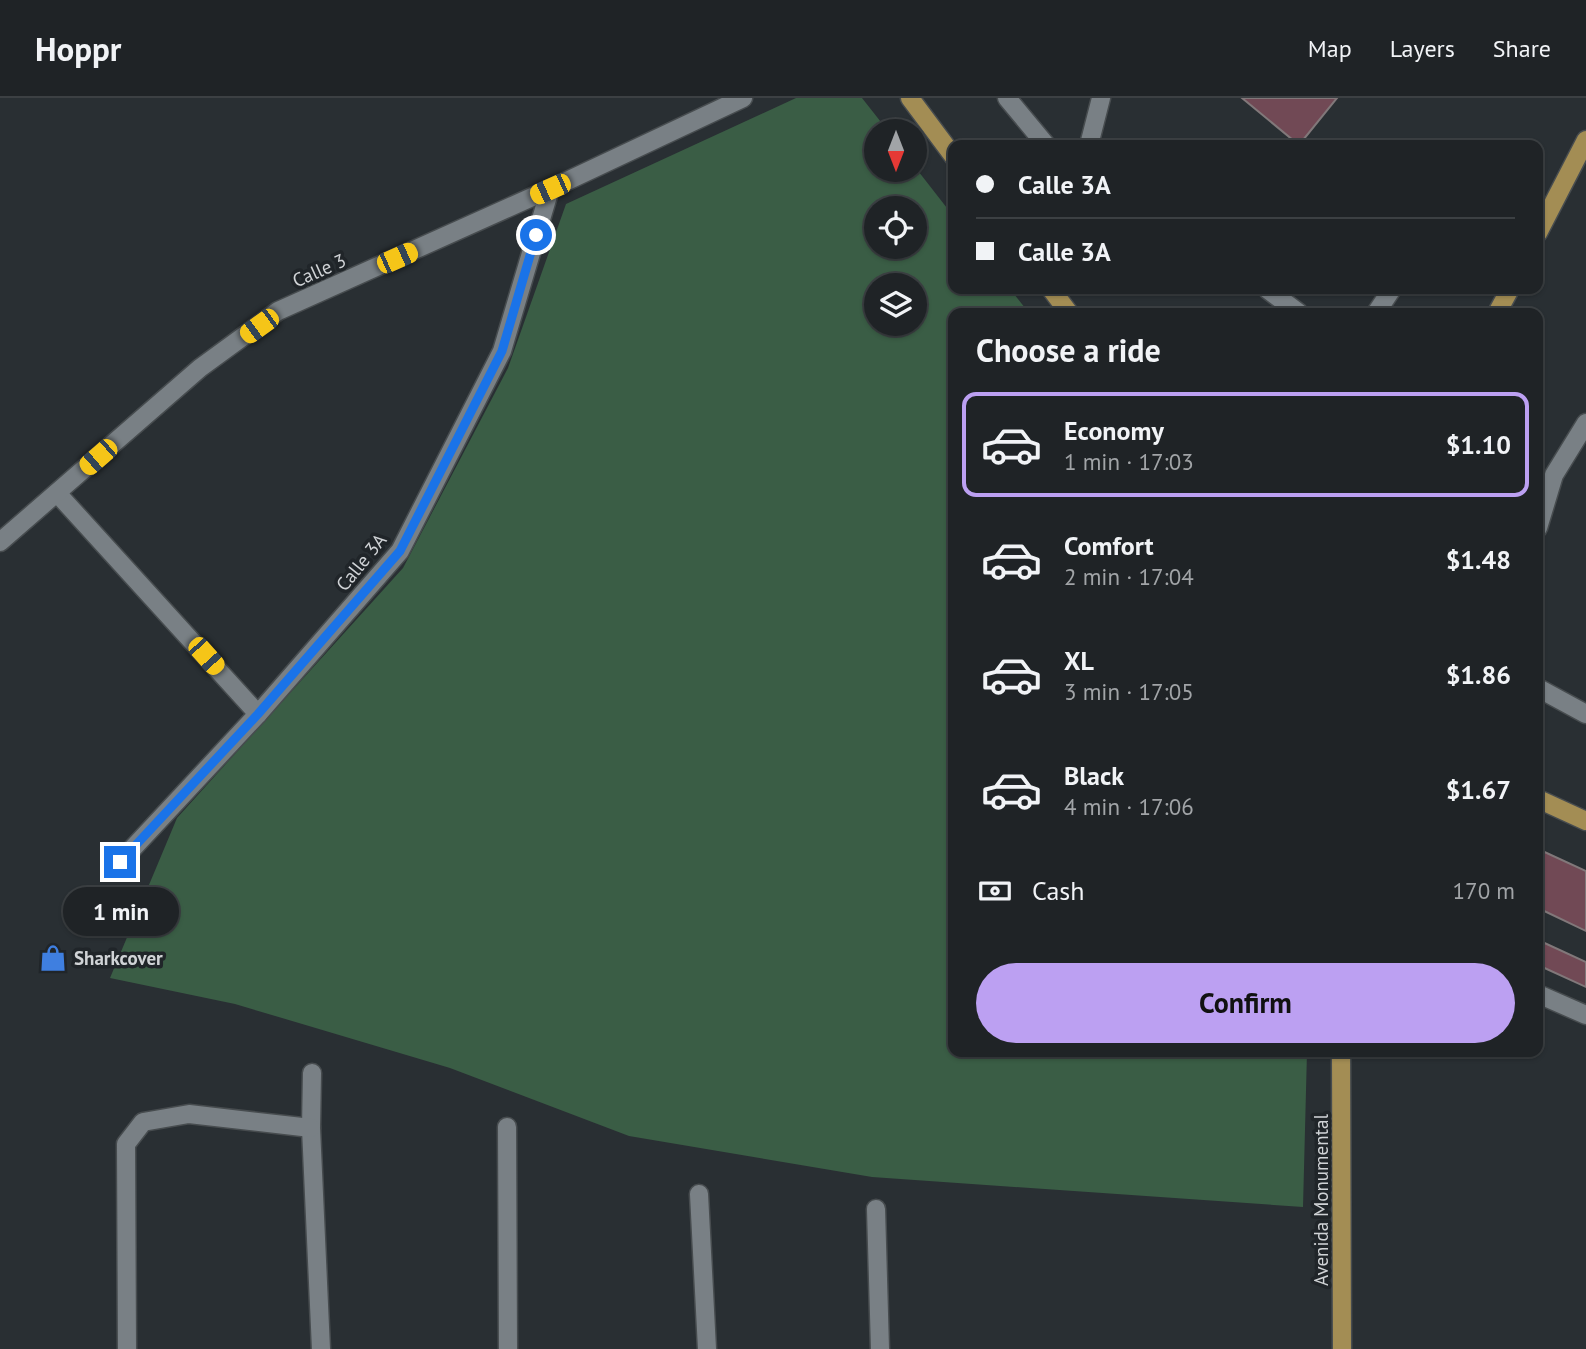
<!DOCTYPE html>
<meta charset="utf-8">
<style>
body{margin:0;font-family:"PT Sans",sans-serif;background:#2c2f32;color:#f1f3f6;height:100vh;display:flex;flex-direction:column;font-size:26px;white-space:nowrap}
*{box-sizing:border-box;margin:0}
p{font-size:23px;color:#a1a4a7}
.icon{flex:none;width:38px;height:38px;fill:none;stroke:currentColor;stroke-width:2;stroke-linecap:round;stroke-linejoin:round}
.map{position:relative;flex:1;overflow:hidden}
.side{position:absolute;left:948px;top:210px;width:595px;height:749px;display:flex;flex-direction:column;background:#1f2326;border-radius:14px;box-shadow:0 2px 5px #0004,0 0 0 2px #3c4043}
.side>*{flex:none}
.hud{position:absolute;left:948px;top:42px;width:595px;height:154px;border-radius:14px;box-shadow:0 2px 5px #0004,0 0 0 2px #3c4043;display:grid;align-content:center;height:154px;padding:0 28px;background:#1f2326}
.needle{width:46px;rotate:180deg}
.fabs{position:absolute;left:864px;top:21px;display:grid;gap:14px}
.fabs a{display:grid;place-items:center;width:63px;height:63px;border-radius:50%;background:#1f2326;box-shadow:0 2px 5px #0004,0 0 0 2px #3c4043;font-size:35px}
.end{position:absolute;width:32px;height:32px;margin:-16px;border:9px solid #1a73e8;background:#fff;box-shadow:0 0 0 4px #fff}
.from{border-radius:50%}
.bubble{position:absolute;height:49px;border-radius:24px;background:#1f2326;box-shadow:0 2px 5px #0004,0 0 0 2px #3c4043;font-size:23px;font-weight:600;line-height:49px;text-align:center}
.car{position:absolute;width:21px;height:42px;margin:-21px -10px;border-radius:9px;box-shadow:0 0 5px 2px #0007;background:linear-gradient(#f5c518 24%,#345 0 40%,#f5c518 0 76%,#345 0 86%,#f5c518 0)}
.hud b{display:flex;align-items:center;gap:24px;height:66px;font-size:26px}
.hud b+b{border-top:2px solid #3c4043}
.hud i{width:18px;height:18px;background:#f1f3f6}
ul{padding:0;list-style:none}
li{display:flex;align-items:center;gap:21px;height:105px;margin:0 14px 10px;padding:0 14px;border:4px solid transparent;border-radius:14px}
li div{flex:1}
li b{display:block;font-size:26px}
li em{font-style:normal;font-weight:600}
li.current{border-color:#bca0f2}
li>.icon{width:63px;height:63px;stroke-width:1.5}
h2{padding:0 28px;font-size:32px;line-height:84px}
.pay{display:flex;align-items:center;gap:18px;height:77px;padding:0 28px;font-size:26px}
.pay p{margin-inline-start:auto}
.primary-button{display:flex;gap:14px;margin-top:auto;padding:14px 28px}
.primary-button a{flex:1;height:80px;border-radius:42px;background:#bca0f2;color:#111;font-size:28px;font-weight:600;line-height:80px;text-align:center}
header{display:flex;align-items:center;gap:42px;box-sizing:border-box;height:98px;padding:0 35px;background:#1f2326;border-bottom:2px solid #3c4043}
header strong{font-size:33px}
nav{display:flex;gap:38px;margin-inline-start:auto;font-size:24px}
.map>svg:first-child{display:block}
.forest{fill:#3a5d45;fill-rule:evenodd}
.building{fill:#714955;stroke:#81787a;stroke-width:2}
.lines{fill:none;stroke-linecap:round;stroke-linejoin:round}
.minor-casing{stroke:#474c4f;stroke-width:21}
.major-casing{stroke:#474c4f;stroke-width:21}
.minor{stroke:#798085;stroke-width:18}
.major{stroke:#a38d54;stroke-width:18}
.route{stroke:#1a73e8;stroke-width:9}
.labels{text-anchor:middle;stroke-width:7;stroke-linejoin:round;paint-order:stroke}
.street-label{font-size:19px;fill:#d0d3d6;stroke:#202529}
.poi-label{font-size:19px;font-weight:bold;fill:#d0d3d6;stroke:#202529;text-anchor:start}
</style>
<header>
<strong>Hoppr</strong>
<nav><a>Map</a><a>Layers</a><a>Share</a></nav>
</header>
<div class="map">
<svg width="1586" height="1251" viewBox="0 0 1586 1251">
<rect width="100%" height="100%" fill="#292f33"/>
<path class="forest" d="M796,0H862L888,33H877V72H915V69L954,119V191H1010L1029,215H954V954H1307L1303,1109L872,1079L629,1038L450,970L235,906L110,880L177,720L403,470L508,270L566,106ZM877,110H915V149H877ZM877,187H915V226H877Z"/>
<g class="building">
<path d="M1242,0H1337L1299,47Z"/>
<path d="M1538,751L1586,773V833L1538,810Z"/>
<path d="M1538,842L1586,864V889L1538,867Z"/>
</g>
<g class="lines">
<defs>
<g id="minor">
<path d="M1007,0L1046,47"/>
<path d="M1089,47L1101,0"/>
<path d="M1267,191L1299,215"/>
<path d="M1376,215L1392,191"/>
<path d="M57,395L258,616"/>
<path d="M1538,430L1554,377L1586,325"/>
<path d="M0,444L200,270L278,213L550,91L743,0"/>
<path d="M1538,590L1586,616"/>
<path d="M120,764L258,616L400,453L502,253L550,91"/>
<path d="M1538,896L1586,917"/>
<path d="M312,975L311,1030L321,1251"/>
<path d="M507,1029L508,1251"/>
<path d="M699,1096L707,1251"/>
<path d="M876,1111L880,1251"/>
<path d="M127,1251L126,1046L143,1024L189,1016L311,1030"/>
</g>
<g id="major">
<path d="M910,0L954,59"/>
<path d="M1538,135L1586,42"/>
<path d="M1051,191L1069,215"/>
<path d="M1497,215L1510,191"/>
<path d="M1538,701L1586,723"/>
<path d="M1341,954L1342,1251"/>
</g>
</defs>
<use href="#minor" class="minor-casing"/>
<use href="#major" class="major-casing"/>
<use href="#minor" class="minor"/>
<use href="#major" class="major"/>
</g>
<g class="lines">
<path class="route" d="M120,764L258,616L400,453L502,253L536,137"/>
</g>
<defs>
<symbol id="shop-bare" viewBox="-9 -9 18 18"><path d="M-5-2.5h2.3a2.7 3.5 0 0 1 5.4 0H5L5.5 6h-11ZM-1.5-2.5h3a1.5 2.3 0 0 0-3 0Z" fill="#3f7fe0" stroke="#202529" stroke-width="2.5" paint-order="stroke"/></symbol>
</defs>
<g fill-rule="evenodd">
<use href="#shop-bare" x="34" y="841" width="38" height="38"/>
</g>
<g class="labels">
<g class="street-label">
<text transform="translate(319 172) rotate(-24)" y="7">Calle 3</text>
<text transform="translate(361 464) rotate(-51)" y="7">Calle 3A</text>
<text transform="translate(1321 1102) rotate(-90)" y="7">Avenida Monumental</text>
</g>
<g class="poi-label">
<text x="74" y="867">Sharkcover</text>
</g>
</g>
</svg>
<div class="fabs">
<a><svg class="needle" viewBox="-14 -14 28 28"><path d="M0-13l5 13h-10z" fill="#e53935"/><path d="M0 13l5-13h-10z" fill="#a1a4a7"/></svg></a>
<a><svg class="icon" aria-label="locate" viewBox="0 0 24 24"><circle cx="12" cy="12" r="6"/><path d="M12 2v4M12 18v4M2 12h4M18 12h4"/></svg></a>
<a><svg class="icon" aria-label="layers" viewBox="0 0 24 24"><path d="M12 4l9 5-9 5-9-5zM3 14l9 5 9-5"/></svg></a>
</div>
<i class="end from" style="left:536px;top:137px"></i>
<i class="end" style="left:120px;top:764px"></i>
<div class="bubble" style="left:63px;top:789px;width:116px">1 min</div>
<i class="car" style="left:550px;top:91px;rotate:246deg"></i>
<i class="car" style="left:397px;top:160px;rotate:66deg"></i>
<i class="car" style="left:259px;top:228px;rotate:234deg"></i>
<i class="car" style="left:98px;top:359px;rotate:229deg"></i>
<i class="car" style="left:206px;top:558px;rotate:138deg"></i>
<div class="hud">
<b><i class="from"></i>Calle 3A</b>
<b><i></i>Calle 3A</b>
</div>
<section class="side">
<h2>Choose a ride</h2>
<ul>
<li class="current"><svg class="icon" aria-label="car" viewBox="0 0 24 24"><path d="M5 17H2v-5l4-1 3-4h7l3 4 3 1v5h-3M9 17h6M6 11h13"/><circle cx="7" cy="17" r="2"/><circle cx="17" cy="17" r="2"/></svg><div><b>Economy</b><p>1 min · 17:03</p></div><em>$1.10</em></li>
<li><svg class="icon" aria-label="car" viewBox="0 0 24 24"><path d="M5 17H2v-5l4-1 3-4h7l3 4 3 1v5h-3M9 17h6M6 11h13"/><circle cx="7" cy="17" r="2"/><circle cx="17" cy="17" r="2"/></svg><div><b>Comfort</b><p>2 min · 17:04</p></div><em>$1.48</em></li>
<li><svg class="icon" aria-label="car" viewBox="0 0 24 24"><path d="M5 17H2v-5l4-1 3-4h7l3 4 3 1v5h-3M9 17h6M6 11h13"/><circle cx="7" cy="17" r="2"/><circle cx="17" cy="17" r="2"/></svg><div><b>XL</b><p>3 min · 17:05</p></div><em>$1.86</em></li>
<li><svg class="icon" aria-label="car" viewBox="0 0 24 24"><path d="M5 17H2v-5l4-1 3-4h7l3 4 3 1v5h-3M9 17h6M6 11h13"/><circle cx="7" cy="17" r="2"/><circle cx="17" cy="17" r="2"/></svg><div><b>Black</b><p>4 min · 17:06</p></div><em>$1.67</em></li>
</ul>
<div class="pay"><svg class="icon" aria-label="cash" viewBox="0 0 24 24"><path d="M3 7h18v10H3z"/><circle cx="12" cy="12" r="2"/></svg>Cash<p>170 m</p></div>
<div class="primary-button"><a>Confirm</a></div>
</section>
</div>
